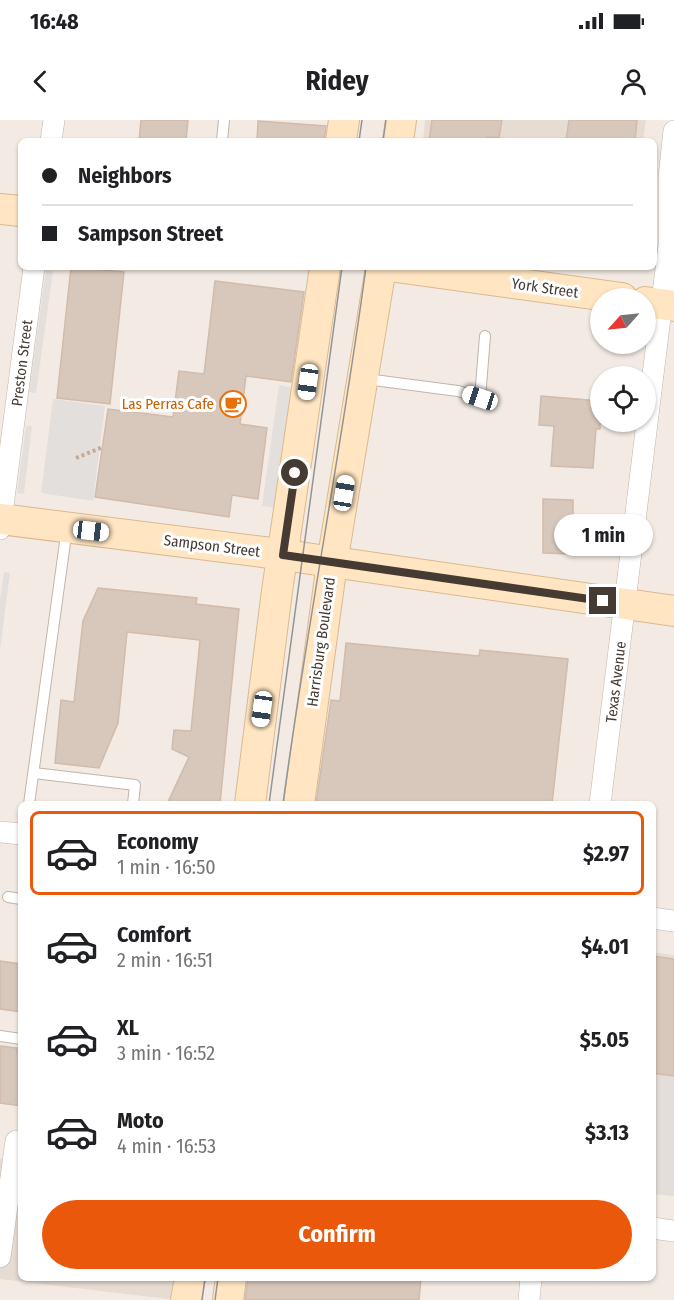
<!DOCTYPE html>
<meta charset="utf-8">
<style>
body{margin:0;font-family:"Fira Sans Condensed",sans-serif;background:#f2f2f2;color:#202124;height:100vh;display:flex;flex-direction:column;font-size:22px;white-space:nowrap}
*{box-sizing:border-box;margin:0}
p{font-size:20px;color:#757577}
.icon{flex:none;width:33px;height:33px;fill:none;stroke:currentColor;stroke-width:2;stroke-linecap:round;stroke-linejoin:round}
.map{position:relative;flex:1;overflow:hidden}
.drawer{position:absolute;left:18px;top:681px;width:638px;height:480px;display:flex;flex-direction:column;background:#fff;border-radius:9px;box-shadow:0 2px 4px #0004}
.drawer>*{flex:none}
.banner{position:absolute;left:18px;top:18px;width:639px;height:132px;border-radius:9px;box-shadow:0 2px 4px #0004;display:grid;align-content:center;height:132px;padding:0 24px;background:#fff}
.needle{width:39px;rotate:243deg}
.fabs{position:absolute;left:590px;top:168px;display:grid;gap:12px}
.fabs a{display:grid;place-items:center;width:66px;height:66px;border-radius:50%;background:#fff;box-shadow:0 2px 4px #0004;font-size:30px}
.end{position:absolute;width:27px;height:27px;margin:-14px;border:8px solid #453b33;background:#fff;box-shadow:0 0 0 3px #fff}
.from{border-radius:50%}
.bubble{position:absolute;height:42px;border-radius:21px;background:#fff;box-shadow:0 2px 4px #0004;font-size:20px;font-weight:700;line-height:42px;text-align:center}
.car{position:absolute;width:18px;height:36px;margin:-18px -9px;border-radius:8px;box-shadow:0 0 4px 2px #0007;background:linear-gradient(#fff 24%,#345 0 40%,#fff 0 76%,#345 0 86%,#fff 0)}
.banner b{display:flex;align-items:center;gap:21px;height:57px;font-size:22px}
.banner b+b{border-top:2px solid #e0e0e0}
.banner i{width:15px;height:15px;background:#202124}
ul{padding:10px 0 0;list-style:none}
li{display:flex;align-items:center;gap:18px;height:84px;margin:0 12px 9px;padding:0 12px;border:3px solid transparent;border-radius:9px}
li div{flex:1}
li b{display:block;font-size:22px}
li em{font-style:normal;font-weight:700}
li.active{border-color:#ea580c}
li>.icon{width:54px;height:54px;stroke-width:1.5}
.cta{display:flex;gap:12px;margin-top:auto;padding:12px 24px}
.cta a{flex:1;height:69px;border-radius:36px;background:#ea580c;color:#fff;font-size:24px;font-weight:700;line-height:69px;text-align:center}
.status{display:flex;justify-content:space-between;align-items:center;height:42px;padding:0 30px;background:#fff;direction:ltr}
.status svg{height:16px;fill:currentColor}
header{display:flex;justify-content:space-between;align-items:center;height:78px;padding:0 24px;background:#fff;font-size:27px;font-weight:700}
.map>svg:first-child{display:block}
.residential{fill:#e7dcd1}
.industrial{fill:#e5ddd9}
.parking{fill:#e3dfdc}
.building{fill:#d8c7bb;stroke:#d1bbab;stroke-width:1.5}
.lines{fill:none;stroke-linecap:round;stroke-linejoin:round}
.service-casing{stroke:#c2b4a8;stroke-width:12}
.minor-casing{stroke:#c2b4a8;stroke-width:22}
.secondary-casing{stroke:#dab991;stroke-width:32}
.path{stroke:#c2aa96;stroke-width:4;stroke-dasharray:3 3;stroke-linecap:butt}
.service{stroke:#fff;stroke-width:10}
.minor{stroke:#fff;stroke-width:21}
.secondary{stroke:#ffe5c1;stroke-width:30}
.tram{stroke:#949494;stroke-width:1.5}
.route{stroke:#453b33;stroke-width:8}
.labels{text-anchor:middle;stroke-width:6;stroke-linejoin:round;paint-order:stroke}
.street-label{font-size:15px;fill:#453b33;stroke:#fff}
.food-label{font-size:15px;fill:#c56008;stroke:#fff;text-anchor:end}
</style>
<div class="status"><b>16:48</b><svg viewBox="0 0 49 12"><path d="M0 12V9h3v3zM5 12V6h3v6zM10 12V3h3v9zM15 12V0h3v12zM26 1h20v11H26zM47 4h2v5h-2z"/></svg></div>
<header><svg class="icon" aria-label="back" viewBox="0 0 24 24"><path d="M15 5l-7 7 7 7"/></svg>Ridey<svg class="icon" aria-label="person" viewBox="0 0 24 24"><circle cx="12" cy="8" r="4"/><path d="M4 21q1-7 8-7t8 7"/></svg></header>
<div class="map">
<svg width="674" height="1180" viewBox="0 0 674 1180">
<rect width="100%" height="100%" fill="#f3ebe3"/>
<g class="residential">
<path d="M425,0H646L643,21H423Z"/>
<path d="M0,1039L21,1042V1158H179L176,1180L0,1159Z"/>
</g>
<path class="industrial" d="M653,832L674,835V1076L653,1074Z"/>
<g class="parking">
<path d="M46,150L53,151L36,273L29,272Z"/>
<path d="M279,265L294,268L278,388L262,386Z"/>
<path d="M53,279L105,286L93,381L41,373Z"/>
<path d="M26,306H32L24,374L17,373Z"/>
<path d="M4,452L10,453L0,530V480Z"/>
</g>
<g class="building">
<path d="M141,0H188L186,21H139Z"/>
<path d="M432,0H502L499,18L487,17L486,21H429Z"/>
<path d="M569,0H637L635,21H566Z"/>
<path d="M258,1L326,6L324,21H257Z"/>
<path d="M71,147L124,152L110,284L57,278Z"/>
<path d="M215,161L304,172L291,262L246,256L240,304L267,308L258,379L232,375L229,397L95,377L108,289L173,297L179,251L204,254Z"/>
<path d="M541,276L600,281V309H596L593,348L551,346L554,306L539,305Z"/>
<path d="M543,379L573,380V434L543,433Z"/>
<path d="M98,468L197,478L196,484L239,489L220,684H167L189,637L172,629L174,610L191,611L200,520L127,512L118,603L99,648L55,643L61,580L74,582L83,501Z"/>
<path d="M346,523L479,536L480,530L568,539L552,684H316L331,580L340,581Z"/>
<path d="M652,836L674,839V956L652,953Z"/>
<path d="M0,841L21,844V892L0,889Z"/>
<path d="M0,926L17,928V933H21V986L0,983Z"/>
<path d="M248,1158H421L419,1180H245Z"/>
</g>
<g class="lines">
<defs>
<g id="service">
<path d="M222,21L224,0"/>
<path d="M366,259L458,271L480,278L485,216"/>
<path d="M34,653L135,665L133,684"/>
<path d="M29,684L67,408"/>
<path d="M8,777L21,779"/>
<path d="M0,916L21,919"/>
</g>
<g id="minor">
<path d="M51,21L54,0"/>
<path d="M0,409L34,147"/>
<path d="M600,684L669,125V57L674,11"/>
<path d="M0,712L21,714"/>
<path d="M652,798L674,801"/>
<path d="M652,1108L674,1111"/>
<path d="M0,1137L16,1021"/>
<path d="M529,1180L531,1158"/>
</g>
<g id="secondary">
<path d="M341,21L344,0"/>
<path d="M398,21L401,0"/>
<path d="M0,89L21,91"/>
<path d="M396,147L622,178"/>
<path d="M645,182L674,186"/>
<path d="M0,399L263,432L674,491"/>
<path d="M250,684L277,471L325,147"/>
<path d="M299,684L332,443L381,147"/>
<path d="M186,1180L190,1158"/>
<path d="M228,1180L231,1158"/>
</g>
</defs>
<use href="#service" class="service-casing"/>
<use href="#minor" class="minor-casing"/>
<use href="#secondary" class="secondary-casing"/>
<path class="path" d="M76,338L103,327"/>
<use href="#service" class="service"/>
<use href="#minor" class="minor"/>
<use href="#secondary" class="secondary"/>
<g class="tram">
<path d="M359,21L362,0"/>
<path d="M383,21L386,0"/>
<path d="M269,684L342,147"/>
<path d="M283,684C307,504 342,327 366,147"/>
<path d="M202,1180L205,1158"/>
<path d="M215,1180L218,1158"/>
</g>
</g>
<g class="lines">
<path class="route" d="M295,353L283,435L603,481"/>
</g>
<defs>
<symbol id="cafe-ring" viewBox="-11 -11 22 22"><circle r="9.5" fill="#fff" stroke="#e8710a" stroke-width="1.5"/><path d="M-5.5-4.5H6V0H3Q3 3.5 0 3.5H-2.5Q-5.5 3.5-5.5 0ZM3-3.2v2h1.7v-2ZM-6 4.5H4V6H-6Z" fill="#e8710a"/></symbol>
</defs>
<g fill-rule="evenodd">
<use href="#cafe-ring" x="218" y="269" width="30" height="30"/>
</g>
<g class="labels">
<g class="street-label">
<text transform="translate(545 168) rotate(8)" y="5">York Street</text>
<text transform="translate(22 243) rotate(-83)" y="5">Preston Street</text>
<text transform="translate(212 426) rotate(7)" y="5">Sampson Street</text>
<text transform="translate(321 522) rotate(-82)" y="5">Harrisburg Boulevard</text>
<text transform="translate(616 562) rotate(-83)" y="5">Texas Avenue</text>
</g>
<g class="food-label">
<text x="214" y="289">Las Perras Cafe</text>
</g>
</g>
</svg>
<div class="fabs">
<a><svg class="needle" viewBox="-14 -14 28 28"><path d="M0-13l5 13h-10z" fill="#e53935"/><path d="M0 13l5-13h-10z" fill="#757577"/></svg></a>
<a><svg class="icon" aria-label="locate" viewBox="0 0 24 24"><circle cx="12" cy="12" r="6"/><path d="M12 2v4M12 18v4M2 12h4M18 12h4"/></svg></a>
</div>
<i class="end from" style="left:295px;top:353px"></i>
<i class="end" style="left:603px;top:481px"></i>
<div class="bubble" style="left:554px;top:394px;width:99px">1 min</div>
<i class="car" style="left:308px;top:262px;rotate:188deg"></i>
<i class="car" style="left:480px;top:278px;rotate:288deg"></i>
<i class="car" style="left:344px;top:373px;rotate:9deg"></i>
<i class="car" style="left:91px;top:411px;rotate:97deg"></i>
<i class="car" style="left:262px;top:589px;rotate:188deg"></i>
<div class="banner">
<b><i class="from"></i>Neighbors</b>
<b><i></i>Sampson Street</b>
</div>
<section class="drawer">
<ul>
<li class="active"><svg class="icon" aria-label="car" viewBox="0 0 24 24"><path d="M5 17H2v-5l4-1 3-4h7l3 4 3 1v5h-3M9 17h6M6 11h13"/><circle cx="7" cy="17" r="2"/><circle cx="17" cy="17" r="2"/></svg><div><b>Economy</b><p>1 min · 16:50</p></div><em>$2.97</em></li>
<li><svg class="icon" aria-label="car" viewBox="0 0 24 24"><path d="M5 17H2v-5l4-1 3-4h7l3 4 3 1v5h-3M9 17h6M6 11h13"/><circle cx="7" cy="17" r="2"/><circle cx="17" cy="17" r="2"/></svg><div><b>Comfort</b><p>2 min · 16:51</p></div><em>$4.01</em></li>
<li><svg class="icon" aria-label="car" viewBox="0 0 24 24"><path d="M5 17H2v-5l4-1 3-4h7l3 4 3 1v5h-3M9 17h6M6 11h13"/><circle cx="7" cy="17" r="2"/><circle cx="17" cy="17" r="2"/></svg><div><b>XL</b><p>3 min · 16:52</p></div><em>$5.05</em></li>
<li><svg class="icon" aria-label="car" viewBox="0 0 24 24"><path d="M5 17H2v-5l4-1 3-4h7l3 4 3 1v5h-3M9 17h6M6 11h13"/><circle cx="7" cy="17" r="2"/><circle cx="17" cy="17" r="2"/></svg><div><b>Moto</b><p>4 min · 16:53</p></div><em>$3.13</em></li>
</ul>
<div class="cta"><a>Confirm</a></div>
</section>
</div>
